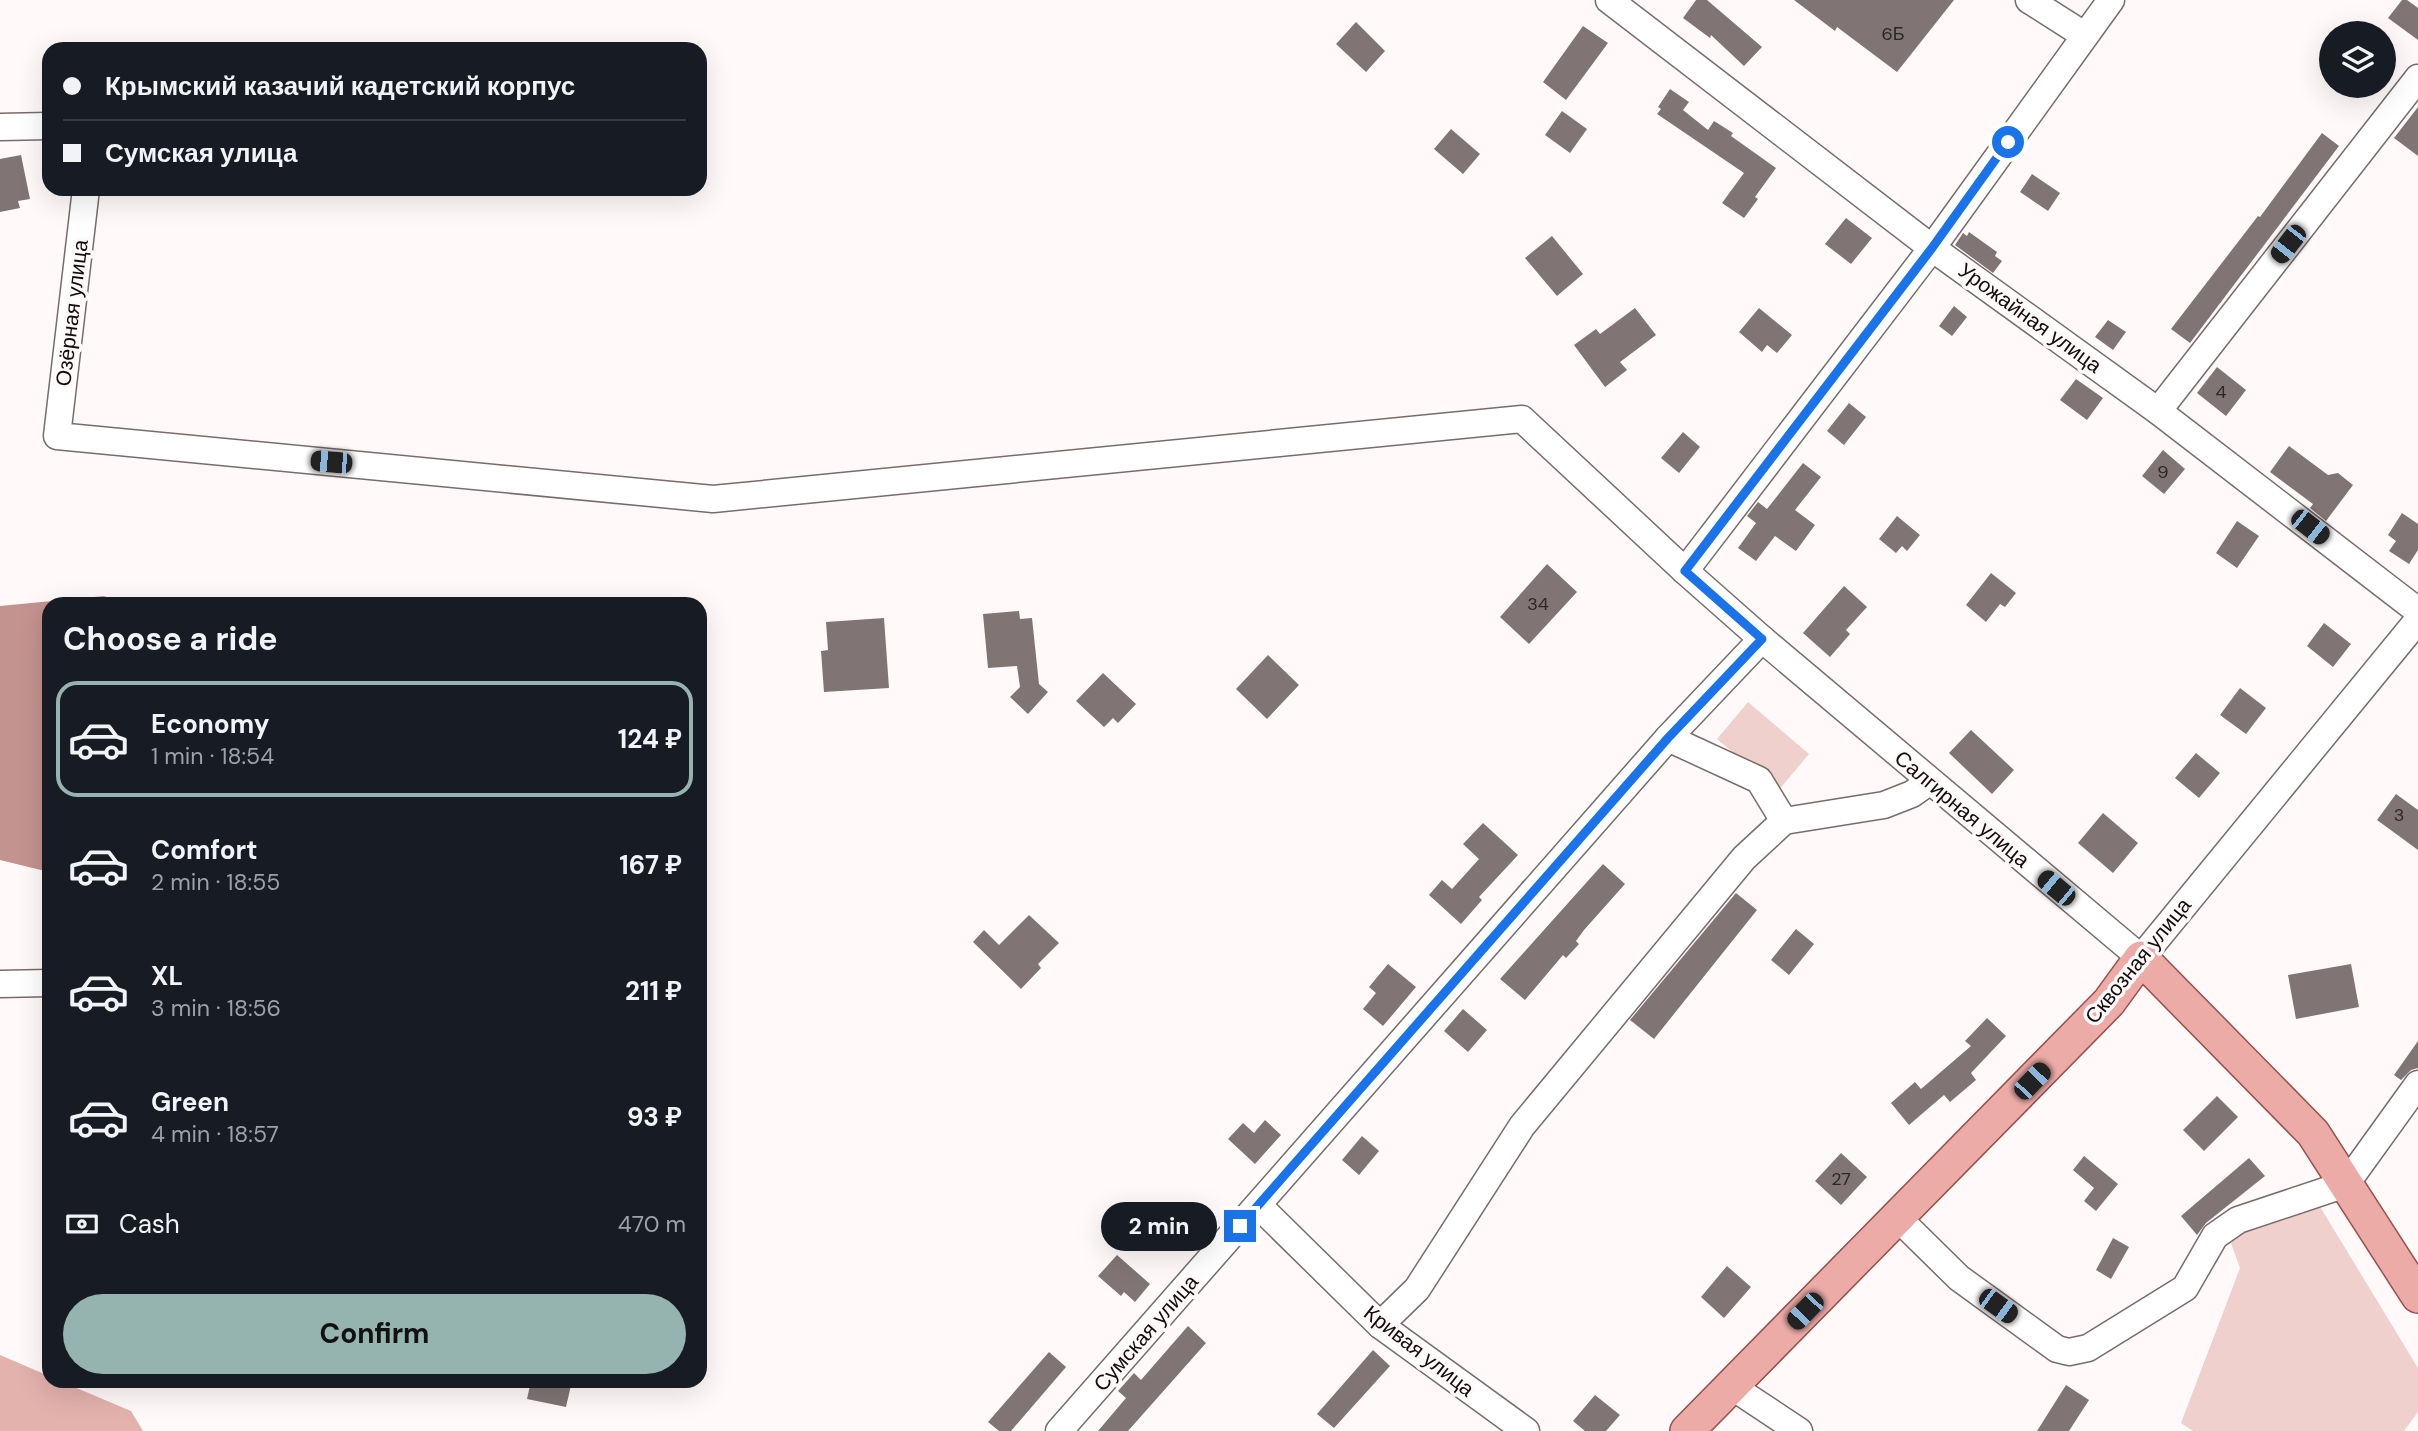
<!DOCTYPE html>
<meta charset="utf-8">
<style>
body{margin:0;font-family:"DM Sans",sans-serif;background:#242831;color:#f1f3f6;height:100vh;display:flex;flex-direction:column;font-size:26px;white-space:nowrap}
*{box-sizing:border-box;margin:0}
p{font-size:23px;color:#9ea1a6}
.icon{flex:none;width:38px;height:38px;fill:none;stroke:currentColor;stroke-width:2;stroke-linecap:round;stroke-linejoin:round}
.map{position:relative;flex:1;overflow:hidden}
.drawer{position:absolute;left:42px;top:597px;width:665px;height:791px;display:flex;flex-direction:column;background:#171b24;border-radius:21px;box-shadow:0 7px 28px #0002}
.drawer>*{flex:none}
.top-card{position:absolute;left:42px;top:42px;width:665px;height:154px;border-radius:21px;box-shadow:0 7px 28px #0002;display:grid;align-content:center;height:154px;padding:0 21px;background:#171b24}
.fabs{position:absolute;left:2319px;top:21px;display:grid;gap:14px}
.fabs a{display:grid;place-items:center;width:77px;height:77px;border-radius:50%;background:#171b24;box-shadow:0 7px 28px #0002;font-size:35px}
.end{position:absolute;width:32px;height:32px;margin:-16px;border:9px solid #1a73e8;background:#fff;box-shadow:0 0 0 4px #fff}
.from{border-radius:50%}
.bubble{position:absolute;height:49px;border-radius:24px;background:#171b24;box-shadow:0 7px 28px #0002;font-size:23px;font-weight:700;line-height:49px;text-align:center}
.car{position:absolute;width:21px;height:42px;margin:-21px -10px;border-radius:9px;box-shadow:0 0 5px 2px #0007;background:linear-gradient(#222 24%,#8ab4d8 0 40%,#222 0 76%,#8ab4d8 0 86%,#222 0)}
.top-card b{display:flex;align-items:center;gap:24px;height:66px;font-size:26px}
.top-card b+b{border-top:2px solid #363941}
.top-card i{width:18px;height:18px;background:#f1f3f6}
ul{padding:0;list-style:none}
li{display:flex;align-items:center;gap:21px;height:116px;margin:0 14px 10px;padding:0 7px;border:4px solid transparent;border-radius:21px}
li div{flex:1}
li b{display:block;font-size:26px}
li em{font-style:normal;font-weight:700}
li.current{border-color:#95b4af}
li>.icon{width:63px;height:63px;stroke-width:1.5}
h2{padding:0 21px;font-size:32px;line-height:84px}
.pay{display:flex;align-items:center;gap:18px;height:77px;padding:0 21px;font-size:26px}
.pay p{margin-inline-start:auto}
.cta{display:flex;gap:14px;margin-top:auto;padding:14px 21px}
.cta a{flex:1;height:80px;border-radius:42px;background:#95b4af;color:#111;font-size:28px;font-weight:700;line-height:80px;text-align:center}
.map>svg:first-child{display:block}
.green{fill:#efd0cd}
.forest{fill:#e3b2ad}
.water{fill:#c3938f}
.building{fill:#807574}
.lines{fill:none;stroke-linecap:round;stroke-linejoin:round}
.minor-casing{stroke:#776c6b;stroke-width:29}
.major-casing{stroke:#974f4b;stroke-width:36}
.minor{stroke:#fff;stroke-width:26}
.major{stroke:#ecaba7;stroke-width:33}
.route{stroke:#1a73e8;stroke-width:9}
.labels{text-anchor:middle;stroke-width:7;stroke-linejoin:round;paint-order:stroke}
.number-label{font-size:18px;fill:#2c2726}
.street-label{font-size:21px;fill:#100d0c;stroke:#fffaf9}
</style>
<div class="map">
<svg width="2418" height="1431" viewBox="0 0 2418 1431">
<rect width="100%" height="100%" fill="#fffaf9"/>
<g class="green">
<path d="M1748,702L1809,754L1778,791L1717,739Z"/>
<path d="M2319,1205L2418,1368V1412L2404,1431H2193L2181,1423L2240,1268L2231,1243L2240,1225Z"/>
</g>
<path class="forest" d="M0,1355L49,1376V1381H60L131,1411L143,1431H0Z"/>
<path class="water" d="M104,596L123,604H49V872L0,860V606Z"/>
<g class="building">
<path d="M1696,0H1707L1762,47L1744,66L1711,35L1710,38L1683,18Z"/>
<path d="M1794,0H1954L1897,72L1837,27L1835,31Z"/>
<path d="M2402,0H2407L2418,8V40L2388,18Z"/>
<path d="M1356,22L1385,51L1366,72L1336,44Z"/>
<path d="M1583,26L1608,43L1566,100L1543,82Z"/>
<path d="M1670,89L1689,102L1683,110L1708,130L1714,121L1733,133L1731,136L1776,168L1755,197L1758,199L1744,218L1722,203L1744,173L1657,114L1661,109L1658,107Z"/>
<path d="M2418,107V156L2394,138Z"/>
<path d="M1562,111L1587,129L1570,153L1545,135Z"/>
<path d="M1451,129L1480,154L1463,174L1434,149Z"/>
<path d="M2322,133L2339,146L2190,343L2171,329L2258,216L2260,217Z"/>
<path d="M21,155L30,199L18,201L20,208L0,212V159Z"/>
<path d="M2032,174L2060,193L2048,211L2020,192Z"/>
<path d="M1846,218L1872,238L1851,264L1825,244Z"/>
<path d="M1969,232L1997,252L1995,256L2002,261L1993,273L1955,245L1963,233L1967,236Z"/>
<path d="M1552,236L1583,274L1557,296L1525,258Z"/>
<path d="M1954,306L1967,317L1952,336L1939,326Z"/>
<path d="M1635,308L1656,335L1620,362L1627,370L1605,387L1574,345L1596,329L1600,334Z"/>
<path d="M1759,308L1792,335L1777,353L1767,345L1762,352L1739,332Z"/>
<path d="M2108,320L2126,332L2113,350L2095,337Z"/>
<path d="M2217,367L2246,390L2226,416L2197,393Z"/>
<path d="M2076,379L2103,398L2087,420L2060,400Z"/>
<path d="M1849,403L1866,417L1844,445L1827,431Z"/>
<path d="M1683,432L1700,447L1679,473L1661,458Z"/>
<path d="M2289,446L2328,475L2338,473L2353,485L2326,521L2310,508L2313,504L2270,472Z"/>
<path d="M2163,450L2185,469L2164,494L2142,476Z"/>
<path d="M1803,463L1821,477L1795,510L1815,525L1796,551L1775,536L1756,561L1738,548L1756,523L1747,516L1758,502L1767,509Z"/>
<path d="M2402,513L2418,524V550L2409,564L2389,551L2396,541L2388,535Z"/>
<path d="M1897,516L1920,535L1907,551L1902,546L1896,553L1879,539Z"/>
<path d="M2237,521L2259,536L2237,568L2216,553Z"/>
<path d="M1547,564L1577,592L1529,644L1500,617Z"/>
<path d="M1991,573L2016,593L2005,607L2000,604L1986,622L1966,605Z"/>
<path d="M1844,586L1867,607L1846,630L1850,634L1830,657L1803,633Z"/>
<path d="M1019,611L1020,619L1032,618L1039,684L1048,692L1028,714L1010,697L1020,687L1017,666L988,668L983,614Z"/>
<path d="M884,618L889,688L824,692L821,651L828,650L826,622Z"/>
<path d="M2324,623L2351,644L2333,667L2307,646Z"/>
<path d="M1268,655L1299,685L1267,719L1236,689Z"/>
<path d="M1103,673L1136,704L1118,723L1113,718L1104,727L1076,701Z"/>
<path d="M2240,688L2266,708L2246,734L2220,715Z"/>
<path d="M1971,730L2014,770L1992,794L1949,753Z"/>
<path d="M2196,753L2220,773L2199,798L2175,778Z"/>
<path d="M2396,794L2418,810V850L2377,820Z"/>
<path d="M2103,813L2138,843L2113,873L2078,843Z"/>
<path d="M1483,823L1518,855L1479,897L1482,900L1461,924L1429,895L1442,880L1452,889L1479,859L1463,844Z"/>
<path d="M1603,864L1625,884L1584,930L1576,941L1579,944L1566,958L1563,955L1525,1000L1500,979Z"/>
<path d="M1736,893L1757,910L1654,1039L1630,1020Z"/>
<path d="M1029,915L1059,943L1038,964L1041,968L1021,989L973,942L984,930L999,945Z"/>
<path d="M1796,929L1814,944L1789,975L1771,960Z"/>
<path d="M1388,964L1416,987L1383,1026L1363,1009L1376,993L1369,987Z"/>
<path d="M2351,964L2359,1007L2296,1019L2288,975Z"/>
<path d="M1463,1009L1487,1030L1468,1052L1444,1031Z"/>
<path d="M1987,1018L2006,1036L1971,1073L1976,1080L1950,1102L1944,1095L1909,1125L1891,1103L1915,1082L1921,1089L1971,1046L1965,1041Z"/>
<path d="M2418,1041V1068L2411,1070L2401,1080L2394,1075Z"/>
<path d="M2217,1096L2238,1117L2204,1151L2183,1130Z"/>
<path d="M1265,1120L1281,1135L1255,1164L1228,1139L1243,1123L1254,1133Z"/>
<path d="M1362,1136L1379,1151L1359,1175L1342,1160Z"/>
<path d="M1841,1153L1867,1177L1841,1205L1815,1181Z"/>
<path d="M2084,1156L2118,1184L2096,1211L2084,1201L2094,1188L2073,1170Z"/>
<path d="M2249,1158L2265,1176L2206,1223L2197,1235L2181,1216Z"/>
<path d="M2113,1238L2129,1247L2111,1279L2096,1270Z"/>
<path d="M1117,1255L1150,1284L1135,1302L1124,1292L1121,1296L1098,1276Z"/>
<path d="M1727,1266L1751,1287L1724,1318L1701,1297Z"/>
<path d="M1188,1326L1206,1343L1128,1431H1098L1126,1398L1118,1391L1134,1373L1141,1380Z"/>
<path d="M1373,1350L1390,1366L1334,1428L1317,1414Z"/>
<path d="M1049,1352L1066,1367L1011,1431H999L988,1422Z"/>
<path d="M531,1381H572L566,1407L527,1399Z"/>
<path d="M2066,1385L2089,1400L2069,1431H2037Z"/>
<path d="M1595,1395L1620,1415L1606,1431H1585L1573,1421Z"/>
</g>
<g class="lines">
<defs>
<g id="minor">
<path d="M1609,0L1932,248L2158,411L2418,611"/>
<path d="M2029,0L2084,35"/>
<path d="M0,127L49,126"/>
<path d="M86,189L57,436L713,499L1522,419L1685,571L1762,639L2141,958L2418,620"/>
<path d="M2158,411L2418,78"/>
<path d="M1685,571L1932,248L2111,0"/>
<path d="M1668,738L1759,780L1784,821"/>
<path d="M0,984L49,983"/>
<path d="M1258,1205L1380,1325L1526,1431"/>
<path d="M1897,1217L1959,1278L2057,1349L2069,1352L2088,1348L2185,1288L2215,1236L2238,1220L2346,1184L2418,1084"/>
<path d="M1380,1325L1417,1289L1522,1126L1744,858L1784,821L1884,805L1912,794L1929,782"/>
<path d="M1731,1386L1799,1431"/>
<path d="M1059,1431L1668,738L1762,639"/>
</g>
<path id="major" d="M1687,1431L2109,1002L2141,958L2313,1133L2418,1296"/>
</defs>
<use href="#minor" class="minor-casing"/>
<use href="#major" class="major-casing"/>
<use href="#minor" class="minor"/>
<use href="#major" class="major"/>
</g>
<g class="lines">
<path class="route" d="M1240,1226L1668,738L1762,639L1685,571L1932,248L2008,142"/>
</g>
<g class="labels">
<g class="number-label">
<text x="1893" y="40">6Б</text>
<text x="2221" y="398">4</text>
<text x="2163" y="478">9</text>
<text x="1538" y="610">34</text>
<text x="2399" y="821">3</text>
<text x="1841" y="1185">27</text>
</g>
<g class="street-label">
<text transform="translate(72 313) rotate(-83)" y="7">Озёрная улица</text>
<text transform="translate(2030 318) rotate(36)" y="7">Урожайная улица</text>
<text transform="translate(1962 809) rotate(40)" y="7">Салгирная улица</text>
<text transform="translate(2138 961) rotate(-51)" y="7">Сквозная улица</text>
<text transform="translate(1146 1333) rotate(-49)" y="7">Сумская улица</text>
<text transform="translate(1419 1351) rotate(38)" y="7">Кривая улица</text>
</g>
</g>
</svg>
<div class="fabs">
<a><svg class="icon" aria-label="layers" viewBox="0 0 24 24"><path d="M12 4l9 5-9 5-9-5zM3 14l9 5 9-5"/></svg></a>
</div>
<i class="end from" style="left:2008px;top:142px"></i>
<i class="end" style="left:1240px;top:1226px"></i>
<div class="bubble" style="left:1101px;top:1202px;width:116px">2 min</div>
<i class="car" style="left:2288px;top:244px;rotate:218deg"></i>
<i class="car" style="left:331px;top:462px;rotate:275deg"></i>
<i class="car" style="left:2310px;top:527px;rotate:128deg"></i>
<i class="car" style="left:2056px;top:888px;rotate:310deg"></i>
<i class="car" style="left:2032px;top:1081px;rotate:44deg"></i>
<i class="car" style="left:1998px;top:1306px;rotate:126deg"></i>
<i class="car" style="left:1805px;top:1311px;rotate:224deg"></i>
<div class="top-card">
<b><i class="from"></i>Крымский казачий кадетский корпус</b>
<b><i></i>Сумская улица</b>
</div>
<section class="drawer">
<h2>Choose a ride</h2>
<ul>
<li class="current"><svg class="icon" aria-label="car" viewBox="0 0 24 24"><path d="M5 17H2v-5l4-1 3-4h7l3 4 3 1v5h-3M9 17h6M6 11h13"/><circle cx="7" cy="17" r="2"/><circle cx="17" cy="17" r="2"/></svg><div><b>Economy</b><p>1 min · 18:54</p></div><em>124 ₽</em></li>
<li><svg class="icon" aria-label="car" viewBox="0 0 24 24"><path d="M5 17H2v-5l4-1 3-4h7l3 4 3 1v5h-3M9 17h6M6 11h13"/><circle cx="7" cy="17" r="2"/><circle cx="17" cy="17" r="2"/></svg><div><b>Comfort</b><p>2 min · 18:55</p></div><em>167 ₽</em></li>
<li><svg class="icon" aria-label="car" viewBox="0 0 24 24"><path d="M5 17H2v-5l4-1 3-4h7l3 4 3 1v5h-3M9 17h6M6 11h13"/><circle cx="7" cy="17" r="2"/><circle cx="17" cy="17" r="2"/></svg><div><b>XL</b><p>3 min · 18:56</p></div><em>211 ₽</em></li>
<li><svg class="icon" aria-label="car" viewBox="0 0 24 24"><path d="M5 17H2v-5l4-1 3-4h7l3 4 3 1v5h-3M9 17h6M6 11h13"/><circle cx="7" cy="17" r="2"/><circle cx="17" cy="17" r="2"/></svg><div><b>Green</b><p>4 min · 18:57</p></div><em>93 ₽</em></li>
</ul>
<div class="pay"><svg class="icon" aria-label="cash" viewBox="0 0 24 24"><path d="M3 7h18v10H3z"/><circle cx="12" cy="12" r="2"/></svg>Cash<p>470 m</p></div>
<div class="cta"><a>Confirm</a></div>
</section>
</div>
